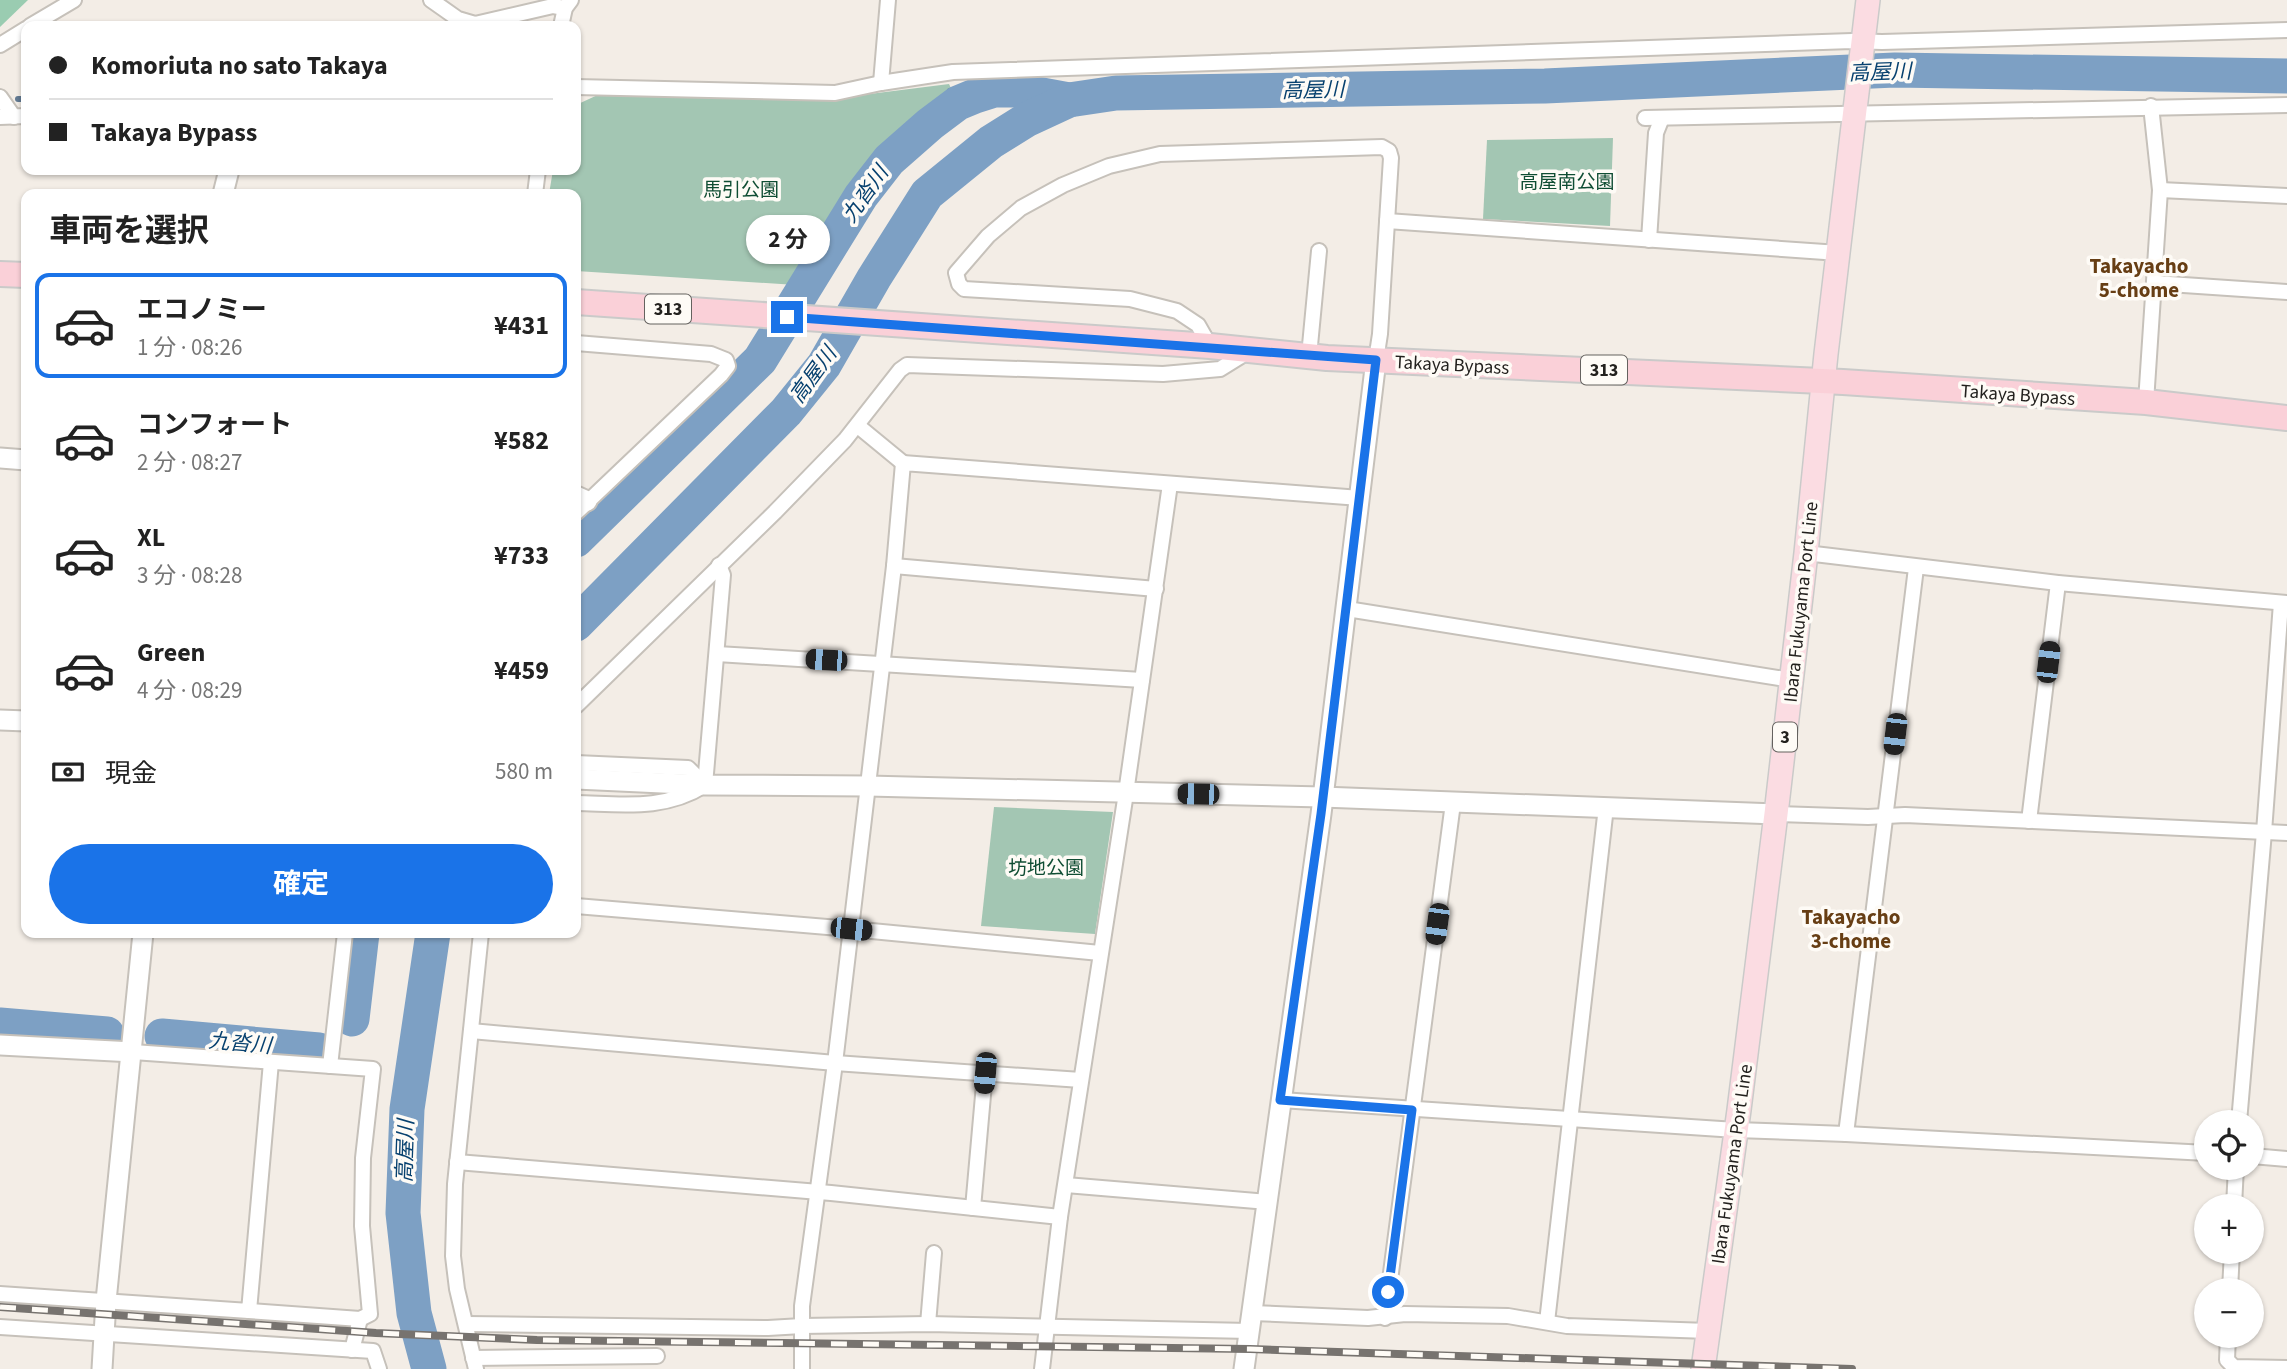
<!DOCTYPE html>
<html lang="ja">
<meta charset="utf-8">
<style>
body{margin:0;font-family:"Source Sans 3","Noto Sans JP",sans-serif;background:#f2f2f2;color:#222;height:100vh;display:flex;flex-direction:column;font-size:26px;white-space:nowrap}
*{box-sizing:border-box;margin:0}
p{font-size:23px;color:#767676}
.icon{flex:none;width:38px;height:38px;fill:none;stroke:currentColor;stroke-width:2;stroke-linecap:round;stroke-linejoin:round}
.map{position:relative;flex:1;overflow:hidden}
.panel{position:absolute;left:21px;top:189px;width:560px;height:749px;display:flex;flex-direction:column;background:#fff;border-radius:14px;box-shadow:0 2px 5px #0004}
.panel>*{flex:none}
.banner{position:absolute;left:21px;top:21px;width:560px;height:154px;border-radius:14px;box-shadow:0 2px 5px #0004;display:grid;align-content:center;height:154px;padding:0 28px;background:#fff}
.controls{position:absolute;left:2194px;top:1110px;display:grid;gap:14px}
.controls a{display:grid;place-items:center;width:70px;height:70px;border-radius:50%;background:#fff;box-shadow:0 2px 5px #0004;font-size:35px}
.end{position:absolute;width:32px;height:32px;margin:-16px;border:9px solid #1a73e8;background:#fff;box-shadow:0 0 0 4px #fff}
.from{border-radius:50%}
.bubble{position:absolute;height:49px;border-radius:24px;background:#fff;box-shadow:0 2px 5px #0004;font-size:23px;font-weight:700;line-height:49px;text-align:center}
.car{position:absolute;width:21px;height:42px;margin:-21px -10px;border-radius:9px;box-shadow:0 0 5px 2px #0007;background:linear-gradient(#222 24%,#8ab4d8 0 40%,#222 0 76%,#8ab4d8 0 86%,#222 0)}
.banner b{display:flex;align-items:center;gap:24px;height:66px;font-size:26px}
.banner b+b{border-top:2px solid #e0e0e0}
.banner i{width:18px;height:18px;background:#222}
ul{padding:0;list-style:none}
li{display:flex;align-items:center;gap:21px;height:105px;margin:0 14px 10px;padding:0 14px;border:4px solid transparent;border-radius:14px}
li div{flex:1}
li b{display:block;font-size:26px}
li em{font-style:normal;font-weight:700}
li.active{border-color:#1a73e8}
li>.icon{width:63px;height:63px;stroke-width:1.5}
h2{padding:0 28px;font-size:32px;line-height:84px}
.pay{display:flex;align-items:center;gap:18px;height:77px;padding:0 28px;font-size:26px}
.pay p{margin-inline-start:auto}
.button{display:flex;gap:14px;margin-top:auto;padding:14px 28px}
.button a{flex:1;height:80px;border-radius:42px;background:#1a73e8;color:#fff;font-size:28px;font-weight:700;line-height:80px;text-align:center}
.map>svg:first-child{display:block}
.green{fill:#a3c6b3}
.forest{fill:#9accb1}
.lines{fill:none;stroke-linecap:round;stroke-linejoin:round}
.stream{stroke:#627a92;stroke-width:6}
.river{stroke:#7da0c4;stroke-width:35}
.minor-casing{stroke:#c6c1ba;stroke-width:18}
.tertiary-casing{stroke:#c6c1ba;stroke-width:23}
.primary-casing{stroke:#cacac9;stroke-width:26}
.trunk-casing{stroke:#cacac9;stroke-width:28}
.minor{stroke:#fff;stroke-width:14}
.tertiary{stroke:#fff;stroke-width:19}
.primary{stroke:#fbdce2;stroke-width:23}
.trunk{stroke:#fad0d8;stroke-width:24}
.rail-casing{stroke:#77736f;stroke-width:8}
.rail{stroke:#fefbf6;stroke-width:5;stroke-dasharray:16;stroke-linecap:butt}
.route{stroke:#1a73e8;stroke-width:9}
.labels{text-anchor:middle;stroke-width:7;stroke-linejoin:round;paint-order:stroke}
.shield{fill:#fefbf6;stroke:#65625f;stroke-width:2}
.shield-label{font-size:18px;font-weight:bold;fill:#23211e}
.park-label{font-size:19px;fill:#0f4d33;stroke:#fefbf6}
.street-label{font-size:19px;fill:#23211e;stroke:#fefbf6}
.water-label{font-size:21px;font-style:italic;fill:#07416f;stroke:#fefbf6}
.neighbourhood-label{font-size:21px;font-weight:bold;fill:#673e14;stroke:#fefbf6}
</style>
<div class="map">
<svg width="2287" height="1369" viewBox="0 0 2287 1369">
<rect width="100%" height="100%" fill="#f3ede6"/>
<g class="green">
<path d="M949,84L956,98L919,117L872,163L796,285L576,271V194H549L553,170H576V105L602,93L830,99Z"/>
<path d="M1613,138L1610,226L1483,219L1487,140Z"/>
<path d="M994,807L1113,812L1095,934L981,926Z"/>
</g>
<path class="forest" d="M0,0H28L0,27Z"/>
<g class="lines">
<g class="stream">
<path d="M950,91L975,87L994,90"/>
<path d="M18,99H26"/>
</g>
<g class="river">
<path d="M576,540L760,360L861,196L889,160L930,124L958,103L975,96L994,90H1015L1069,100"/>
<path d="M576,624L786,412L824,365L874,278L927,194L991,142L1028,119L1069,100L1116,93L1545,86L1895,70L2287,76"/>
<path d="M352,1019L362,933"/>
<path d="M0,1025L107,1034"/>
<path d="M162,1036L319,1050"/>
<path d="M429,1369L414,1313L403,1213L407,1109L433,933"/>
</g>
<defs>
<g id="minor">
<path d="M431,0L458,19L475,24L553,6L565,8"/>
<path d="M30,26L74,0"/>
<path d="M561,26L565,8L571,0"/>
<path d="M0,45L26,29"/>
<path d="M881,83L888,0"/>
<path d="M576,87L835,93L881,83L953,72L1852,41L1882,42L2287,30"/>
<path d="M0,97L14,117"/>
<path d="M0,117L26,116"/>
<path d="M1645,118L2287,105"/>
<path d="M2160,190L2287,196"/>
<path d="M535,194L538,170"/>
<path d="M1387,221L1839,253"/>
<path d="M1649,240L1656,133L1662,118"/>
<path d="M2154,283L2287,292"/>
<path d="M576,343L711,354L726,360L728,366L721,375L576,513"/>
<path d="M1210,346L1198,325L1177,311L1130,299L964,289L959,284L956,273L988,236L1021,208L1063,185L1109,166L1160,154L1382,147L1389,151L1391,158L1380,334L1376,360"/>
<path d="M1309,356L1319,251"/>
<path d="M2146,402L2160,190L2151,106"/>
<path d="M858,426L903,463"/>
<path d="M1806,553L2058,583L2287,603"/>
<path d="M894,566L1156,589"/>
<path d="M1347,609L1791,680"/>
<path d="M717,654L1142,680"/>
<path d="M576,706L775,512L845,440L900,370L907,365L1163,374L1220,369L1249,351"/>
<path d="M576,763L688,768L705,785"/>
<path d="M705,785L723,575L719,565"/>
<path d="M576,803C622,804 664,811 705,785"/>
<path d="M1776,814L1868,817L1905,815L2287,833"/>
<path d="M2029,821L2058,583"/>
<path d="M576,906L851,929L1100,953"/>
<path d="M471,1031L835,1063L1081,1080"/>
<path d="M133,1052L373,1069L363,1158L362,1226L370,1314L360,1319L249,1311"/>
<path d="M330,1066L345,933"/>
<path d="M1281,1100L1736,1130L1846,1134L2207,1153"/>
<path d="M2239,1122L2264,832L2281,603"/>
<path d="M1846,1134L1916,568"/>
<path d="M2252,1156L2287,1159"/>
<path d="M457,1162L831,1193L1060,1217"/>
<path d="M1066,1185L1268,1202"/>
<path d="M2234,1206L2236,1167"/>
<path d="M973,1208L985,1073"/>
<path d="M2230,1290L2232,1251"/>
<path d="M0,1294L249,1311L271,1062"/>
<path d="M1252,1313L1368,1318L1405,1314L1508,1316L1567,1326L1708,1331"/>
<path d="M1385,1318L1453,803"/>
<path d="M1547,1322L1606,807"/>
<path d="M466,1324L768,1328L802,1326L928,1324L1250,1331"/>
<path d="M928,1324L934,1253"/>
<path d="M0,1327L373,1351L379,1369"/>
<path d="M2228,1335L2227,1360L2234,1367L2287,1368"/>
<path d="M352,1350L360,1319"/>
<path d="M473,1358L657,1356"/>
<path d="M476,1369L457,1289L453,1256L455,1184L481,933"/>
<path d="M802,1369V1306L835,1063L894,566L903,463L1360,498"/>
<path d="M1042,1369L1060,1217L1126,793L1170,484"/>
</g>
<g id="tertiary">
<path d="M223,194L229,170"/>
<path d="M0,458L26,460"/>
<path d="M576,496L587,501"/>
<path d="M0,720L26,721"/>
<path d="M576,779L705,785L868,786L1322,797L1776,814"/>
<path d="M0,1045L133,1052"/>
<path d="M102,1369L106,1301L143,933"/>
<path d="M1244,1369L1321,814L1376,360"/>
</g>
<path id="primary" d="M1703,1369L1739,1110L1776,814L1806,553L1826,354L1868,0"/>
<g id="trunk">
<path d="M0,274L26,275"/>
<path d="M576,302L1210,346L1327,358L1843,382L2146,402L2287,418"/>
</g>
</defs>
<use href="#minor" class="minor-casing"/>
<use href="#tertiary" class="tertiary-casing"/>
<use href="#primary" class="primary-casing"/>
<use href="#trunk" class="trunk-casing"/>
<use href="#minor" class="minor"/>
<use href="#tertiary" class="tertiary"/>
<use href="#primary" class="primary"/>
<use href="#trunk" class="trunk"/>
<defs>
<path id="rail" d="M0,1307L376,1333L537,1340L1250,1349L1852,1369"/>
</defs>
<use href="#rail" class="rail-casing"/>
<use href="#rail" class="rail"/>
</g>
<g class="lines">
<path class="route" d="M787,317L1376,360L1321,814L1280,1100L1412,1110L1388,1292"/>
</g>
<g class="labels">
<g class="shield">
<rect x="645" y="294.5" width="46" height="29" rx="5"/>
<rect x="1581" y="355.5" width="46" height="29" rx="5"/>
<rect x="1773" y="722.5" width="24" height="29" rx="5"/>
</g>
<g class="shield-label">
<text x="668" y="315">313</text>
<text x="1604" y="376">313</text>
<text x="1785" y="743">3</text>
</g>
<g class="park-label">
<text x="1567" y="188">高屋南公園</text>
<text x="741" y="196">馬引公園</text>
<text x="1046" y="874">坊地公園</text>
</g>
<g class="street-label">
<text transform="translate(1452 364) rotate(3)" y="7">Takaya Bypass</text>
<text transform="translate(2018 394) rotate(4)" y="7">Takaya Bypass</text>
<text transform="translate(1800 602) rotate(-84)" y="7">Ibara Fukuyama Port Line</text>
<text transform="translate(1731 1164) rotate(-82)" y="7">Ibara Fukuyama Port Line</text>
</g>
<g class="water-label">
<text transform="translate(1880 72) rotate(-2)" y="7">高屋川</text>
<text transform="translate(1313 90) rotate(-1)" y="7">高屋川</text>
<text transform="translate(865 194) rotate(-55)" y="7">九沓川</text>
<text transform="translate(813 375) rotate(-54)" y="7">高屋川</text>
<text transform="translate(240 1043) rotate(5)" y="7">九沓川</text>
<text transform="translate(405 1151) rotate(-88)" y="7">高屋川</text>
</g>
<g class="neighbourhood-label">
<text x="2139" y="273">Takayacho<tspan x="2139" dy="24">5-chome</tspan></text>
<text x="1851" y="924">Takayacho<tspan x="1851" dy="24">3-chome</tspan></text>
</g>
</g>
</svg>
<div class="controls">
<a><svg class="icon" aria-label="locate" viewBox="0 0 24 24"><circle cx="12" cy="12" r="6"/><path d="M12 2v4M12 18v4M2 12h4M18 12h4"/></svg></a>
<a>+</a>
<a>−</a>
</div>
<i class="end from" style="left:1388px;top:1292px"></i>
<i class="end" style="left:787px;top:317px"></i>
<div class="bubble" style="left:746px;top:215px;width:84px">2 分</div>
<i class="car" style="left:826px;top:660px;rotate:273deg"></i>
<i class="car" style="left:2048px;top:662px;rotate:7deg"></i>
<i class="car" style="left:1895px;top:734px;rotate:187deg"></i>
<i class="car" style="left:1198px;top:794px;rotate:271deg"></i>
<i class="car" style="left:1437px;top:924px;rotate:188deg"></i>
<i class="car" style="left:851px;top:929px;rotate:96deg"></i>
<i class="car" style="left:985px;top:1073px;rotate:185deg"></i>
<div class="banner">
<b><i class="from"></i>Komoriuta no sato Takaya</b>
<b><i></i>Takaya Bypass</b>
</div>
<section class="panel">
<h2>車両を選択</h2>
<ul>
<li class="active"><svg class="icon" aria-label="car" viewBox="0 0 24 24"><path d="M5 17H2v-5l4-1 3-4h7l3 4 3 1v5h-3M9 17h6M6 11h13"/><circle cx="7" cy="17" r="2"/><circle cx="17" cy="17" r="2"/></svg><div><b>エコノミー</b><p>1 分 · 08:26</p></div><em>¥431</em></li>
<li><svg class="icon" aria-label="car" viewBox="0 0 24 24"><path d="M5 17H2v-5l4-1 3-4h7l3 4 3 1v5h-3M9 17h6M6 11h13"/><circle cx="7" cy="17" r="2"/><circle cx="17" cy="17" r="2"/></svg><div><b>コンフォート</b><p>2 分 · 08:27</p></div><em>¥582</em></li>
<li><svg class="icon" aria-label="car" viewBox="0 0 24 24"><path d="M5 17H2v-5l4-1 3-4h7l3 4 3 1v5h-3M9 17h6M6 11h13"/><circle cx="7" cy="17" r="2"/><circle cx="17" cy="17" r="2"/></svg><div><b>XL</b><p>3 分 · 08:28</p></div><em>¥733</em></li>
<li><svg class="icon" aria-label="car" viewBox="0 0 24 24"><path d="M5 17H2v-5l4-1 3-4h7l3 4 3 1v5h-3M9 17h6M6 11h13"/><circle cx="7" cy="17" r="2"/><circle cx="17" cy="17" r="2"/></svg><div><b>Green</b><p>4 分 · 08:29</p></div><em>¥459</em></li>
</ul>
<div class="pay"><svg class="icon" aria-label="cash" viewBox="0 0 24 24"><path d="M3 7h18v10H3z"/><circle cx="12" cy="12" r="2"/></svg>現金<p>580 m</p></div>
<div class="button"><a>確定</a></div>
</section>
</div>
